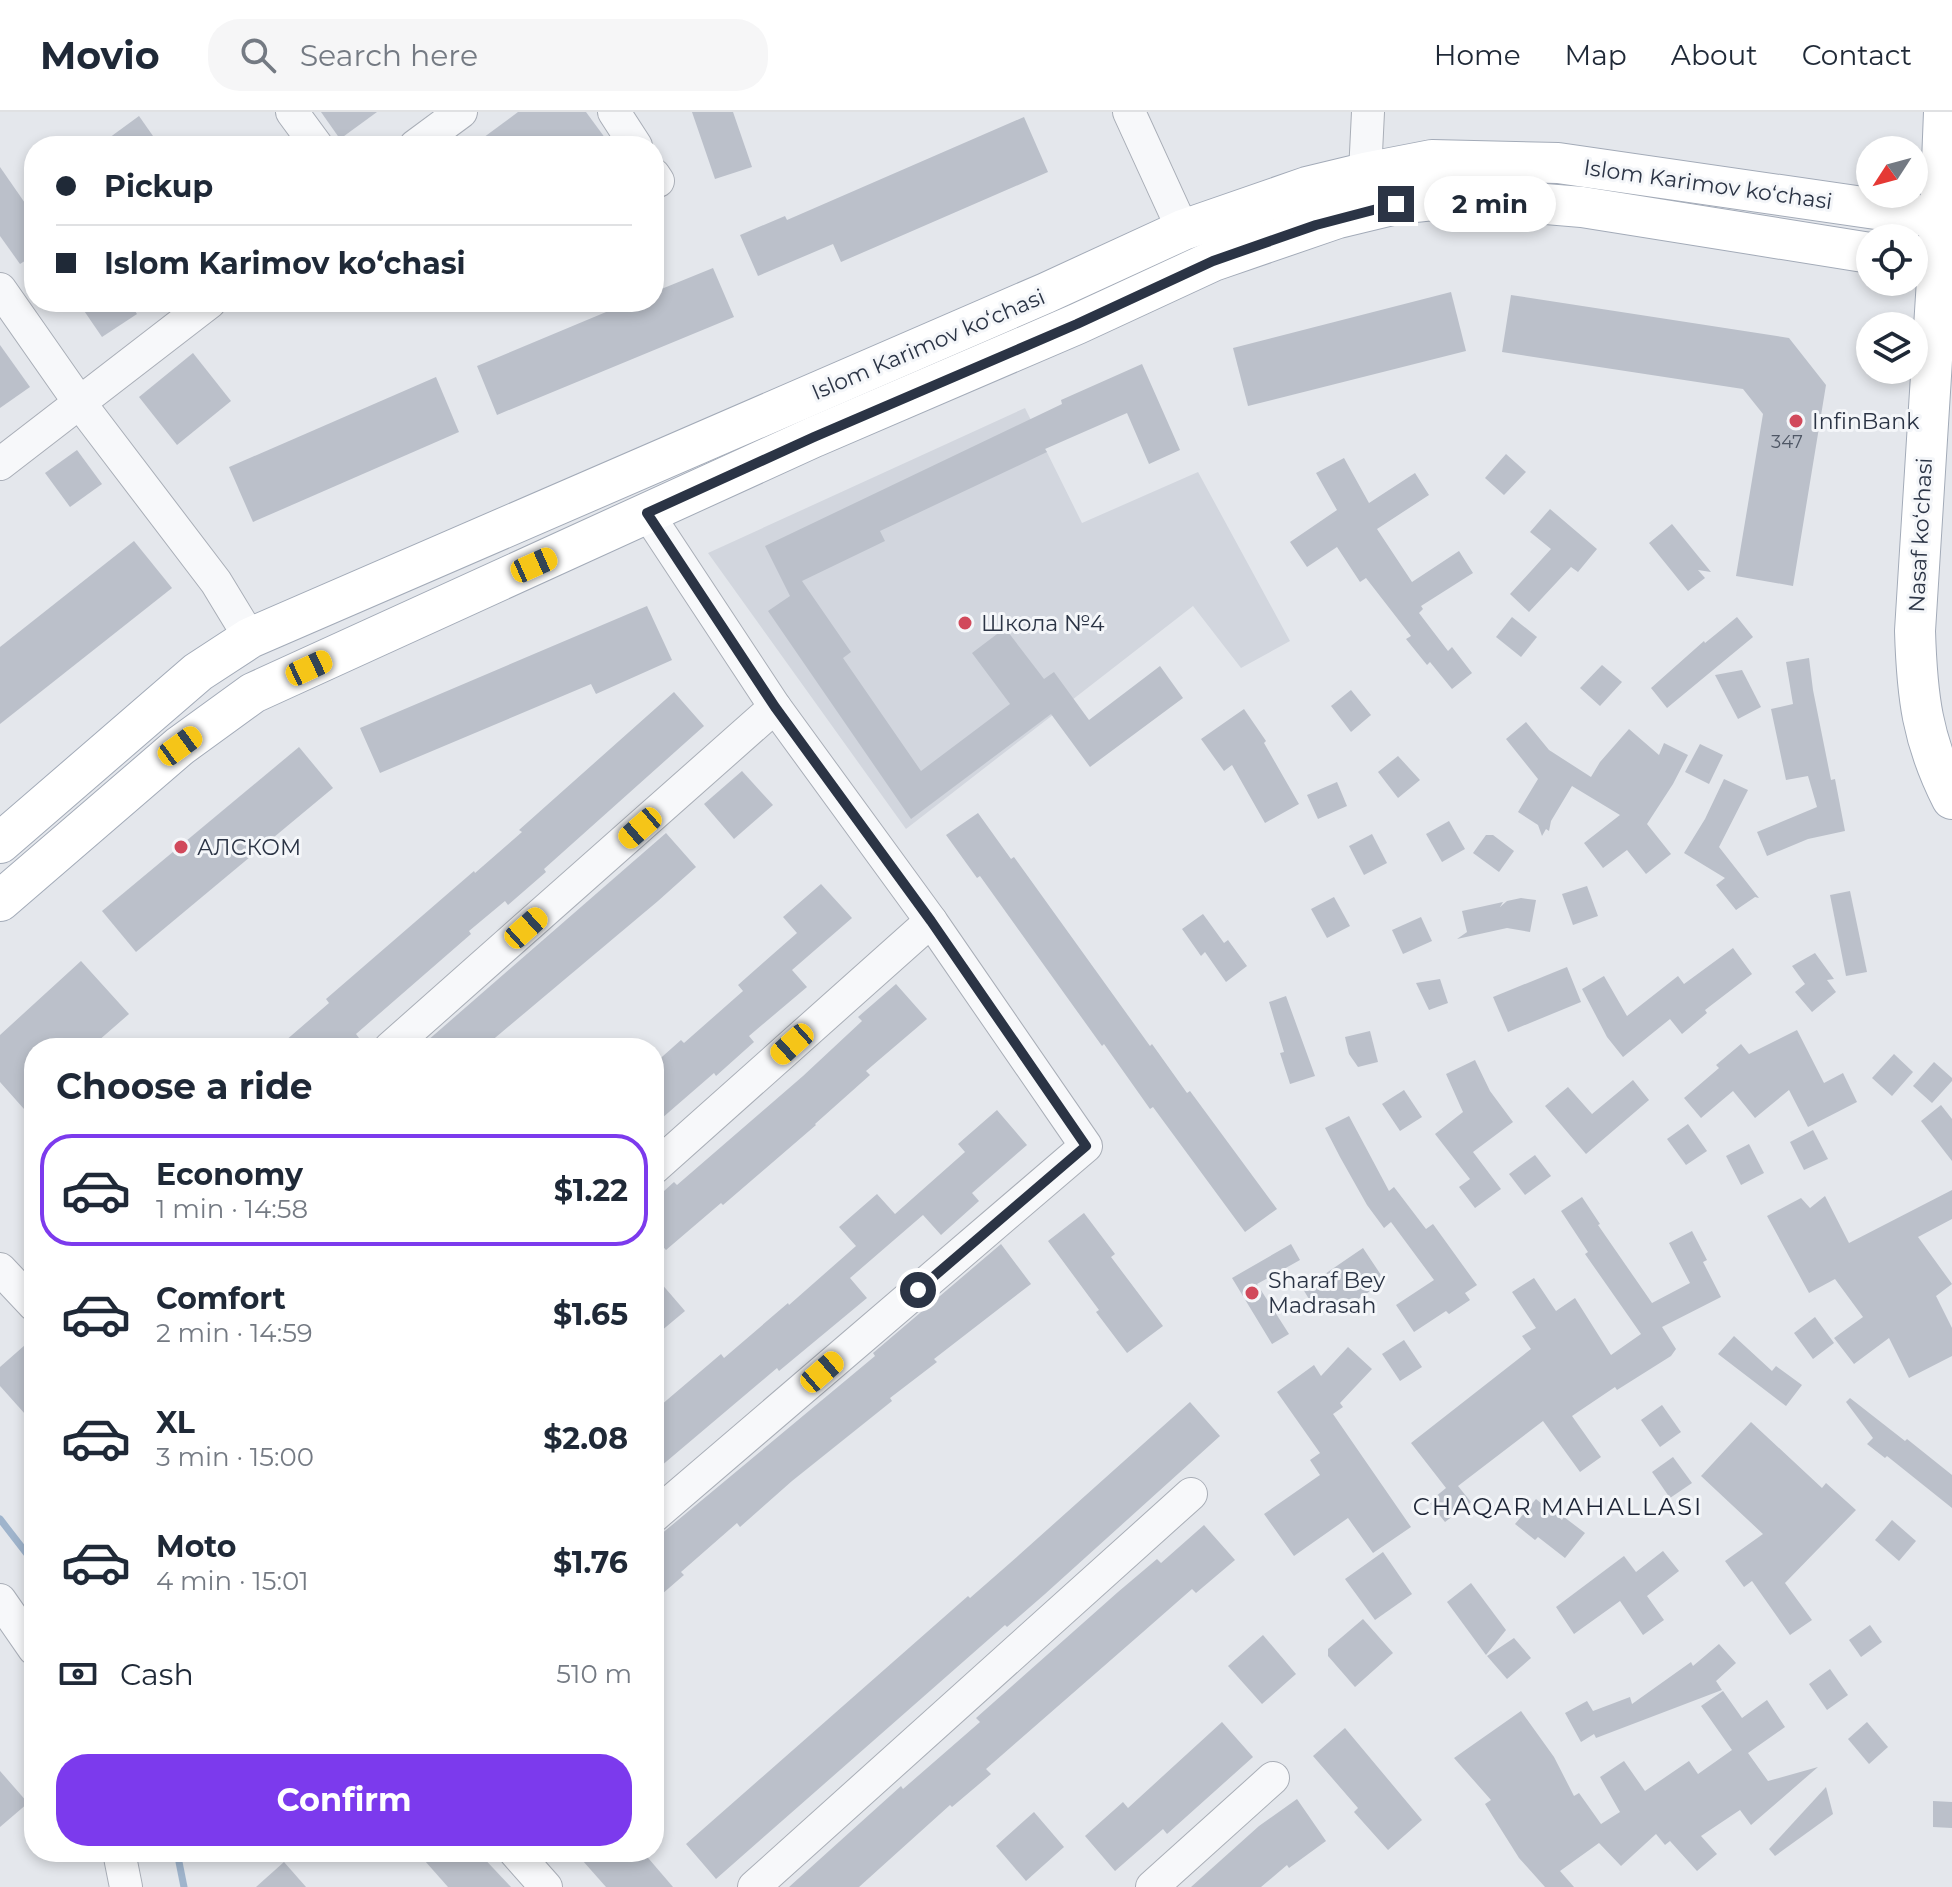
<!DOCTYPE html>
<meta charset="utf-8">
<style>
body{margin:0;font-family:Montserrat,sans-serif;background:#f6f6f7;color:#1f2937;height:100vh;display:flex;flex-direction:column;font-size:30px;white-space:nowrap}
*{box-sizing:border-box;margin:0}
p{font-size:26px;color:#747a83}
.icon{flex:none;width:44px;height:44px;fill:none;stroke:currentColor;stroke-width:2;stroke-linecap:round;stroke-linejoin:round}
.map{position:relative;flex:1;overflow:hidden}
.sheet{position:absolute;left:24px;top:926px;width:640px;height:824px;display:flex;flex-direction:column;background:#fff;border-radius:32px;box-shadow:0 4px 12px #0003}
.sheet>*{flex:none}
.hud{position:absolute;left:24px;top:24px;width:640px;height:176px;border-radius:32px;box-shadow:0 4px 12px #0003;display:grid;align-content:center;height:176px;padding:0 32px;background:#fff}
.needle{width:52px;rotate:234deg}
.buttons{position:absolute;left:1856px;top:24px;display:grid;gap:16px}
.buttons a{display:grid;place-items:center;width:72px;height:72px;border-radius:50%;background:#fff;box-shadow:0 4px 12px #0003;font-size:40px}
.end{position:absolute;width:36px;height:36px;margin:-18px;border:10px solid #2b3445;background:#fff;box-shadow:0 0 0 4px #fff}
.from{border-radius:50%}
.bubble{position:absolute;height:56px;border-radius:28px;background:#fff;box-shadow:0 4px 12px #0003;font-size:26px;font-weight:700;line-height:56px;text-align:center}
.car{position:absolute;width:24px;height:48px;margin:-24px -12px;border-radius:10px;box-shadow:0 0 6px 2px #0007;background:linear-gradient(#f5c518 24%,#345 0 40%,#f5c518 0 76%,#345 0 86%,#f5c518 0)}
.hud b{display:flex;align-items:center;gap:28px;height:76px;font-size:30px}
.hud b+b{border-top:2px solid #e0e1e3}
.hud i{width:20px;height:20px;background:#1f2937}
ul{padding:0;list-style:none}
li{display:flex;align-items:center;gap:24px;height:112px;margin:0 16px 12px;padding:0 16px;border:4px solid transparent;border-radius:32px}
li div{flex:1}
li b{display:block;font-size:30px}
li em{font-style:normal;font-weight:700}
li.on{border-color:#7c3aed}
li>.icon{width:72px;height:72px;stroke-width:1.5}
h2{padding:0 32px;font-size:36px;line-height:96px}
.pay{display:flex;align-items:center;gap:20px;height:88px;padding:0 32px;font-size:30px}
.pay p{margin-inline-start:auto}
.button{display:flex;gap:16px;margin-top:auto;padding:16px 32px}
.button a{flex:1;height:92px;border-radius:32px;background:#7c3aed;color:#fff;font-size:32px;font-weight:700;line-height:92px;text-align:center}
header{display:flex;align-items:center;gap:48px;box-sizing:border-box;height:112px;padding:0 40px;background:#fff;border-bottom:2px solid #e0e1e3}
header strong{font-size:38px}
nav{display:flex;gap:44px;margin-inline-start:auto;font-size:28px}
.search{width:560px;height:72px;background:#f6f6f7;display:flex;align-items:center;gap:20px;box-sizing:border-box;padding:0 28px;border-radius:32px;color:#747a83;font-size:30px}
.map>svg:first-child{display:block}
.built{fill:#d2d6de}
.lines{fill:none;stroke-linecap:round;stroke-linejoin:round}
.stream{stroke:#9fb4cc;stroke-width:7}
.building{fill:#bbc0ca}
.minor-casing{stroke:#a9aeb7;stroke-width:34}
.major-casing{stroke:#a3abb8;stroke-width:42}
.minor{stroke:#f7f8fa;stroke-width:32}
.major{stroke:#fff;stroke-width:40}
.route{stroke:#2b3445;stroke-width:10}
.poi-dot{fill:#d1495b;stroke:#f4f6f9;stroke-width:3}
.labels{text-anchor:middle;stroke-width:6;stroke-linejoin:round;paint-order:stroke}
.number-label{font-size:18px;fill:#4f5766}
.street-label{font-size:22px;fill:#2b3445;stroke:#f4f6f9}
.poi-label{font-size:22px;fill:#2b3445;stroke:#f4f6f9;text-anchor:start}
.neighbourhood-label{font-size:24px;letter-spacing:2px;fill:#1d2536;stroke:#f4f6f9}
</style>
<header>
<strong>Movio</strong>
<div class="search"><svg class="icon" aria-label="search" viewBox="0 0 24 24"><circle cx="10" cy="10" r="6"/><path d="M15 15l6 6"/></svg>Search here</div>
<nav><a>Home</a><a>Map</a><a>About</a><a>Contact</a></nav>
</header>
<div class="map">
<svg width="1952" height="1775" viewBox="0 0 1952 1775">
<rect width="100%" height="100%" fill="#e4e7ec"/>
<path class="built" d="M1025,296L1082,411L1198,360L1290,529L1241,556L1193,494L906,717L708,441Z"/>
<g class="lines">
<g class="stream">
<path d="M0,1407L34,1451"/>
<path d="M177,1740L184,1775"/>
</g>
</g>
<g class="building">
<path d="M321,0H377L340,27Z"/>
<path d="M518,0H586L611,34H472Z"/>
<path d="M692,0H733L752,55L715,67Z"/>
<path d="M139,4L160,34H98Z"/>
<path d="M1024,5L1048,60L841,150L833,132L758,164L740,123L785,104L787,108Z"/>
<path d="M0,55L34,104V143L20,152L0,124Z"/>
<path d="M713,156L734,205L497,303L477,254L630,190H654V180Z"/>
<path d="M1451,180L1466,239L1248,294L1233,236Z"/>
<path d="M1511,183L1789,226L1826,273L1793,474L1736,464L1763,302L1743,277L1502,240Z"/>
<path d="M78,190H129L137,202L102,225Z"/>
<path d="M0,233L30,275L0,296Z"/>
<path d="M193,241L231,289L177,333L139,285Z"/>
<path d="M1142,252L1180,338L1149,352L1127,301L1045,337L1047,340L880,419L885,429L802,469L851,540L843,546L921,659L1010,592L972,541L1005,516L1044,567L1054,560L1089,608L1160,554L1183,586L1090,655L1051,602L911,707L768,499L790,484L765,434L1062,292L1061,288Z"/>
<path d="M436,265L459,320L253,410L229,355Z"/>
<path d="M77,338L102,372L70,395L45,361Z"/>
<path d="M1506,342L1526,360L1504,383L1485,366Z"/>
<path d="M1344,346L1369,391L1415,361L1429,383L1377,417L1412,470L1459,439L1473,461L1421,494L1423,497L1419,501L1448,539L1452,535L1472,561L1452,577L1430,550L1427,553L1406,527L1411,524L1366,466L1360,470L1337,435L1307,455L1290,430L1337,398L1316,361Z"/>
<path d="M1550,397L1597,437L1578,460L1571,455L1529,500L1510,482L1551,437L1530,420Z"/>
<path d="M1672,412L1711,460L1698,458L1705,466L1688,479L1649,431Z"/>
<path d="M134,429L172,476L0,612V535Z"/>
<path d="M647,494L672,548L596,582L591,572L380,661L360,616Z"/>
<path d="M1512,505L1537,525L1521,545L1496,525Z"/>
<path d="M1737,505L1753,525L1667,596L1651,576L1704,529L1705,531Z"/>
<path d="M1809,546L1813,578L1831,668L1835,667L1845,719L1808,727L1767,744L1757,720L1817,695L1808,664L1786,668L1771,597L1793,592L1786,550Z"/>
<path d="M1602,553L1622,570L1600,594L1580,576Z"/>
<path d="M1742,558L1761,595L1738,607L1715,563Z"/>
<path d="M1351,578L1371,603L1351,620L1331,594Z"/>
<path d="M674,580L704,614L544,757L546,760L508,793L505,789L469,819L471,822L356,922L359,926L347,936H277L329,891L326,887L474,759L475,761L522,720L519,718Z"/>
<path d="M1244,597L1266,629L1264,631L1299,692L1265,711L1232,653L1224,659L1201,627Z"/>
<path d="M1526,610L1549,638L1591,665L1600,650L1629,617L1659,643L1664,631L1688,643L1673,672L1647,712L1671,742L1646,762L1627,738L1603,756L1584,731L1620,703L1572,674L1551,709L1549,719L1546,717L1542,724L1538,713L1518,700L1538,667L1506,627Z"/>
<path d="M1700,632L1723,643L1709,672L1685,660Z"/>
<path d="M299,635L333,676L136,840L102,799Z"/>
<path d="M1398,644L1420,668L1398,686L1378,660Z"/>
<path d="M742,659L773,693L734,727L704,692Z"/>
<path d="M1724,667L1748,678L1719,735L1759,786L1755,785L1736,798L1716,773L1725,766L1684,741L1705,707Z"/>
<path d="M1337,670L1347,694L1318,707L1307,683Z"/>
<path d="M978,701L1011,747L1014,745L1150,934L1152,932L1187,981L1190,979L1277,1097L1245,1120L1153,995L1150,997L1104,932L1102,934L980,764L977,766L946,723Z"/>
<path d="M1449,709L1465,737L1442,750L1426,722Z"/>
<path d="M666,721L696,755L658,789L483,936H419Z"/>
<path d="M1372,722L1387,751L1364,763L1349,734Z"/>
<path d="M1486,723H1493L1514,739L1499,760L1473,741Z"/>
<path d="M821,772L852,806L792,858L807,875L749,924L754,930L716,964L714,961L654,1013V952L681,928L684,931L743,879L738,873L797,821L783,805Z"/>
<path d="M1587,774L1598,804L1573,813L1562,782Z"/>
<path d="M1850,779L1867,860L1846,864L1830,783Z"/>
<path d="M1334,785L1350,814L1327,826L1311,797Z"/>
<path d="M1521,786L1536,788L1530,820L1507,816L1457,827L1467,820L1462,799L1503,790L1500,795L1507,789Z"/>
<path d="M1203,802L1224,831L1228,828L1247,854L1226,870L1205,840L1201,844L1182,817Z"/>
<path d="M1421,805L1432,829L1403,842L1392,818Z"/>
<path d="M1733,836L1752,862L1705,898L1707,901L1682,922L1670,907L1623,945L1607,925L1582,877L1604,864L1627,904L1678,864L1684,872Z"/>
<path d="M1815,841L1834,867L1827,868L1836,880L1812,900L1795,880L1805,872L1792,854Z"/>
<path d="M81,849L129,902L90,936H34V988L24,997L0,970V923Z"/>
<path d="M1567,855L1581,890L1508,920L1493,885Z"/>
<path d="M1440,867L1448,891L1429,898L1416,871Z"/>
<path d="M896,872L927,907L866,959L870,963L815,1012L816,1013L723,1093L721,1091L666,1138L654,1125V1088L674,1070L677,1073L803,964L862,909L858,905Z"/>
<path d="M1286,884L1315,964L1290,972L1280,941L1284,940L1269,890Z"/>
<path d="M1797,918L1824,971L1843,961L1857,990L1808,1015L1789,978L1755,1006L1733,979L1701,1006L1684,986L1719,956L1716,953L1741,932L1749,942Z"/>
<path d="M1370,919L1378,950L1358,955L1349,942L1345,925Z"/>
<path d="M1894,942L1913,960L1892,984L1872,966Z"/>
<path d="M1475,948L1490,979L1513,1010L1473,1040L1501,1077L1475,1096L1459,1075L1470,1067L1435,1022L1463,1000L1446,962Z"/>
<path d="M1934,950L1952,966V969L1932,991L1913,974Z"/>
<path d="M1633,968L1649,988L1586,1042L1545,994L1568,975L1592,1002Z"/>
<path d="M1404,978L1422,1005L1400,1019L1382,992Z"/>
<path d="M1941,993L1952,1007V1049L1921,1009Z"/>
<path d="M997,998L1027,1033L972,1081L979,1089L941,1123L923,1103L850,1166L867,1186L779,1259L777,1256L654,1360V1299L721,1242L724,1246L788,1191L789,1193L856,1134L839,1115L877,1082L895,1102L965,1040L958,1032Z"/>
<path d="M1349,1004L1389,1079L1394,1075L1426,1117L1433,1112L1477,1173L1465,1181L1470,1188L1449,1202L1446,1199L1414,1220L1396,1193L1434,1168L1391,1110L1384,1116L1367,1093L1340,1045L1325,1016Z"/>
<path d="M1688,1012L1707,1039L1686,1053L1667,1027Z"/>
<path d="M1813,1018L1828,1047L1804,1058L1790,1030Z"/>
<path d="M1749,1032L1764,1061L1741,1073L1726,1044Z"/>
<path d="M1535,1043L1551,1064L1525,1083L1509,1062Z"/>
<path d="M1952,1078V1107L1918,1125L1952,1172L1936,1184L1952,1216V1244L1909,1266L1889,1226L1854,1252L1834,1226L1863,1205L1835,1167L1809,1181L1767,1104L1801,1086L1810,1096L1825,1084L1849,1131Z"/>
<path d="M1582,1085L1600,1112L1598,1113L1652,1191L1690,1171L1669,1131L1692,1119L1707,1148L1703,1150L1721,1185L1662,1215L1676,1237L1671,1244L1617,1278L1615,1275L1572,1304L1601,1345L1580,1360L1543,1309L1458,1374L1471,1390L1445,1410L1429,1390L1446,1376L1411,1331L1531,1237L1522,1224L1536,1216L1512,1180L1534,1166L1556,1199L1575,1186L1611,1243L1641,1222L1585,1142L1588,1140L1561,1099Z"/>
<path d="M1084,1101L1115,1142L1111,1145L1163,1214L1127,1241L1096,1200L1099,1198L1048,1129Z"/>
<path d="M1001,1132L1031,1172L934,1247L937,1250L890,1286L892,1289L792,1369L740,1415L737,1411L681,1460L684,1463L654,1489V1428L875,1244L873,1241Z"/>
<path d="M1291,1132L1300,1148L1257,1172L1289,1222L1272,1232L1232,1166Z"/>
<path d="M1363,1136L1385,1169L1342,1198L1339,1193L1319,1204L1303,1177Z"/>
<path d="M654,1163L685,1199L654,1225Z"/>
<path d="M1815,1205L1834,1231L1813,1247L1794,1221Z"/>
<path d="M1734,1224L1772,1259L1776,1254L1802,1273L1786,1294L1718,1242Z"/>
<path d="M1404,1228L1422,1255L1400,1269L1382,1242Z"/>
<path d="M25,1233L34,1243V1312L0,1274V1255Z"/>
<path d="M1348,1235L1372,1257L1340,1291L1343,1295L1333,1302L1411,1415L1373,1441L1348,1406L1294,1444L1264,1402L1320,1363L1310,1348L1320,1341L1277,1280L1314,1253L1321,1264Z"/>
<path d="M1850,1286L1905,1329L1907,1327L1952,1363V1396L1887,1344L1885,1346L1867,1332L1873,1326L1846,1290Z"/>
<path d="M1190,1290L1220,1324L1045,1482L1007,1515L1005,1513L716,1767L686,1732L968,1484L970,1486L1019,1443Z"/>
<path d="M1662,1293L1681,1320L1660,1335L1641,1308Z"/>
<path d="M1751,1310L1822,1376L1826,1371L1856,1398L1785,1471L1812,1508L1790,1523L1752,1469L1744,1475L1725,1449L1763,1422L1701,1364Z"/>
<path d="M1673,1345L1692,1371L1670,1386L1652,1360Z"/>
<path d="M1536,1387L1562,1408L1564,1405L1585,1421L1565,1446L1538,1425L1535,1428L1515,1412Z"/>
<path d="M1892,1408L1916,1429L1899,1449L1875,1428Z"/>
<path d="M1204,1413L1235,1448L1196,1481L1192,1477L1143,1520L986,1657L991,1662L952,1695L950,1693L859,1775H789L901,1674L903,1677L980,1610L976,1606L1118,1480L1157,1447L1161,1451Z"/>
<path d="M1663,1439L1679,1459L1647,1484L1664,1508L1643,1523L1620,1489L1574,1522L1556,1495L1624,1444L1636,1460Z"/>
<path d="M1383,1440L1412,1482L1375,1508L1345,1467Z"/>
<path d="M1471,1471L1506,1518L1486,1543L1447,1490Z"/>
<path d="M1363,1507L1393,1541L1355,1575L1328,1544V1537Z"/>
<path d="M1870,1513L1882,1530L1861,1545L1849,1528Z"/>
<path d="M1263,1523L1296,1562L1262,1592L1228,1554Z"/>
<path d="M1514,1526L1531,1546L1507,1567L1487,1544Z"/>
<path d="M1719,1532L1736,1551L1716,1569L1722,1578L1596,1626L1594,1622L1581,1630L1565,1601L1587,1589L1593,1599L1630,1585L1632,1592L1691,1550L1693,1554Z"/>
<path d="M1830,1557L1848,1583L1827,1598L1809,1572Z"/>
<path d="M1723,1579L1742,1606L1767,1588L1785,1615L1748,1641L1768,1669L1818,1655L1751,1713L1740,1698L1701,1724L1717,1742L1697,1759L1670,1729L1665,1733L1656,1722L1621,1754L1599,1731L1560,1759L1574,1775H1545L1519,1746L1485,1692L1491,1688L1454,1646L1521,1599L1554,1645L1574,1684L1579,1681L1601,1712L1620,1700L1600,1665L1624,1649L1645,1679L1689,1649L1698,1662L1732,1638L1701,1594Z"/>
<path d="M1222,1610L1253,1645L1167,1722L1163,1717L1115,1759L1085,1724L1123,1690L1128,1696Z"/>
<path d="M1867,1610L1888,1635L1869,1652L1848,1627Z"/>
<path d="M1345,1616L1422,1708L1388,1738L1354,1700L1358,1696L1313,1644Z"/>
<path d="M0,1659L28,1691L0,1715Z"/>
<path d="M1826,1675L1833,1702L1775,1744L1769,1737Z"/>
<path d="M1297,1687L1326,1729L1289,1756L1287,1753L1261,1775H1191L1259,1714Z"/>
<path d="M1933,1689L1952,1690V1716L1933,1715Z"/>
<path d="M1034,1700L1064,1735L1026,1769L996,1734Z"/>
<path d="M417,1740H478L511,1775H448Z"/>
<path d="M575,1740H643L673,1775H606Z"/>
<path d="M284,1750L306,1775H256Z"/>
</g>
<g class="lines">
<defs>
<g id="minor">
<path d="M292,0L317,34"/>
<path d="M614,0L636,34"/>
<path d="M1129,0L1183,118"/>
<path d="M415,34L461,0"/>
<path d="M1365,61L1368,0"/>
<path d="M654,63L658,69"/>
<path d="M0,177L79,290L216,470L250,526"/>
<path d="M0,352L210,190"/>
<path d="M647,401L775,595L931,809L1086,1034L654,1404"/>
<path d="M390,936L775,595"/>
<path d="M654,1056L931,809"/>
<path d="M0,1157L34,1193"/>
<path d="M0,1488L34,1537"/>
<path d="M119,1740L126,1775"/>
<path d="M515,1740L546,1775"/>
<path d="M754,1775L1191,1382"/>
<path d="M1152,1775L1273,1666"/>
</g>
<g id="major">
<path d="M1944,0L1938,152L1915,519C1917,584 1922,628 1952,687"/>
<path d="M0,731L198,560L250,526L1046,181L1183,118L1307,75L1365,61L1432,48L1558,51L1952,108"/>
<path d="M0,789L180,634L253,581L814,325L1077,212L1213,149L1338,106L1396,92L1461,85L1582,95L1870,141"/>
</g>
</defs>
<use href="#minor" class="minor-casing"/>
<use href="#major" class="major-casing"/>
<use href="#minor" class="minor"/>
<use href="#major" class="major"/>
</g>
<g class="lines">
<path class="route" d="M918,1178L1086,1034L931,809L775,595L647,401L814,325L1077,212L1213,149L1316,113L1396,92"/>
</g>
<g class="poi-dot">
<circle cx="1796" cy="309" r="8"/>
<circle cx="965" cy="511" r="8"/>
<circle cx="181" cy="735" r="8"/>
<circle cx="1252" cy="1181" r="8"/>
</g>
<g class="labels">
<g class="number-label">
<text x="1787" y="336">347</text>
</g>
<g class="street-label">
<text transform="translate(1708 72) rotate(8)" y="8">Islom Karimov ko‘chasi</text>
<text transform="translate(928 232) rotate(-23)" y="8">Islom Karimov ko‘chasi</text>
<text transform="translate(1920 423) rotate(-87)" y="8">Nasaf ko‘chasi</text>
</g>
<g class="poi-label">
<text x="1812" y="317">InfinBank</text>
<text x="981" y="519">Школа №4</text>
<text x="197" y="743">АЛСКОМ</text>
<text x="1268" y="1176">Sharaf Bey<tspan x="1268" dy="25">Madrasah</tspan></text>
</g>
<g class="neighbourhood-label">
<text x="1558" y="1403">CHAQAR MAHALLASI</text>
</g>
</g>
</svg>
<div class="buttons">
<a><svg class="needle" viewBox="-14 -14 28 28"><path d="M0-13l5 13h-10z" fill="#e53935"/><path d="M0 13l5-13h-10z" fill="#747a83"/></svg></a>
<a><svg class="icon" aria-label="locate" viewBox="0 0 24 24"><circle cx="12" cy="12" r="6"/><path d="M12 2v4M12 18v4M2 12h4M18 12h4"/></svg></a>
<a><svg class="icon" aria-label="layers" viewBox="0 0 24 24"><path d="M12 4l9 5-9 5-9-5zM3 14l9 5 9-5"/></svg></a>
</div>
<i class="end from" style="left:918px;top:1178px"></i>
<i class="end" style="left:1396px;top:92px"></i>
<div class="bubble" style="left:1424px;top:64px;width:132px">2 min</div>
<i class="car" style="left:534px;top:453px;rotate:66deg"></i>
<i class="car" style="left:309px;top:556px;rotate:65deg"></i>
<i class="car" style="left:180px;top:634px;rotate:54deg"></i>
<i class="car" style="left:640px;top:716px;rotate:229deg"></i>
<i class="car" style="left:526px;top:816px;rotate:48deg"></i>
<i class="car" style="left:792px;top:932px;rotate:228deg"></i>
<i class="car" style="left:822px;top:1260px;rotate:49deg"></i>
<div class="hud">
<b><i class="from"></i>Pickup</b>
<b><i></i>Islom Karimov ko‘chasi</b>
</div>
<section class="sheet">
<h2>Choose a ride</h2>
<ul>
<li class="on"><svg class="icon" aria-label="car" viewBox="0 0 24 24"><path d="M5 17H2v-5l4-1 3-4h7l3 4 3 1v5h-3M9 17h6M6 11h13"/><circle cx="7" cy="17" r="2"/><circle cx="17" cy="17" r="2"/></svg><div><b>Economy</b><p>1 min · 14:58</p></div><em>$1.22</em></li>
<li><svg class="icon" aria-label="car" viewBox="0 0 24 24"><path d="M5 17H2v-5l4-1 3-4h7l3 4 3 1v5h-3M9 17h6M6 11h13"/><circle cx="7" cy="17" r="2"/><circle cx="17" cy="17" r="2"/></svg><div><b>Comfort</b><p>2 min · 14:59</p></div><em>$1.65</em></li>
<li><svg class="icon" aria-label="car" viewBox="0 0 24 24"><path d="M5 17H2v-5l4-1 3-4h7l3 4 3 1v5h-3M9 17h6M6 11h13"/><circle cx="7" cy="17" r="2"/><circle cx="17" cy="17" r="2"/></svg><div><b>XL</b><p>3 min · 15:00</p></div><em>$2.08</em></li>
<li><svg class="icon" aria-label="car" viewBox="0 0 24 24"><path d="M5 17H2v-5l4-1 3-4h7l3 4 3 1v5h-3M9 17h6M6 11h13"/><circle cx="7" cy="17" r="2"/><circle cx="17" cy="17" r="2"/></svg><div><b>Moto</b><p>4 min · 15:01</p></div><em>$1.76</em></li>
</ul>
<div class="pay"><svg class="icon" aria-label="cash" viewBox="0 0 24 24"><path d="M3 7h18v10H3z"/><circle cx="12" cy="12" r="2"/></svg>Cash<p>510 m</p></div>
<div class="button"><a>Confirm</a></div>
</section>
</div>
